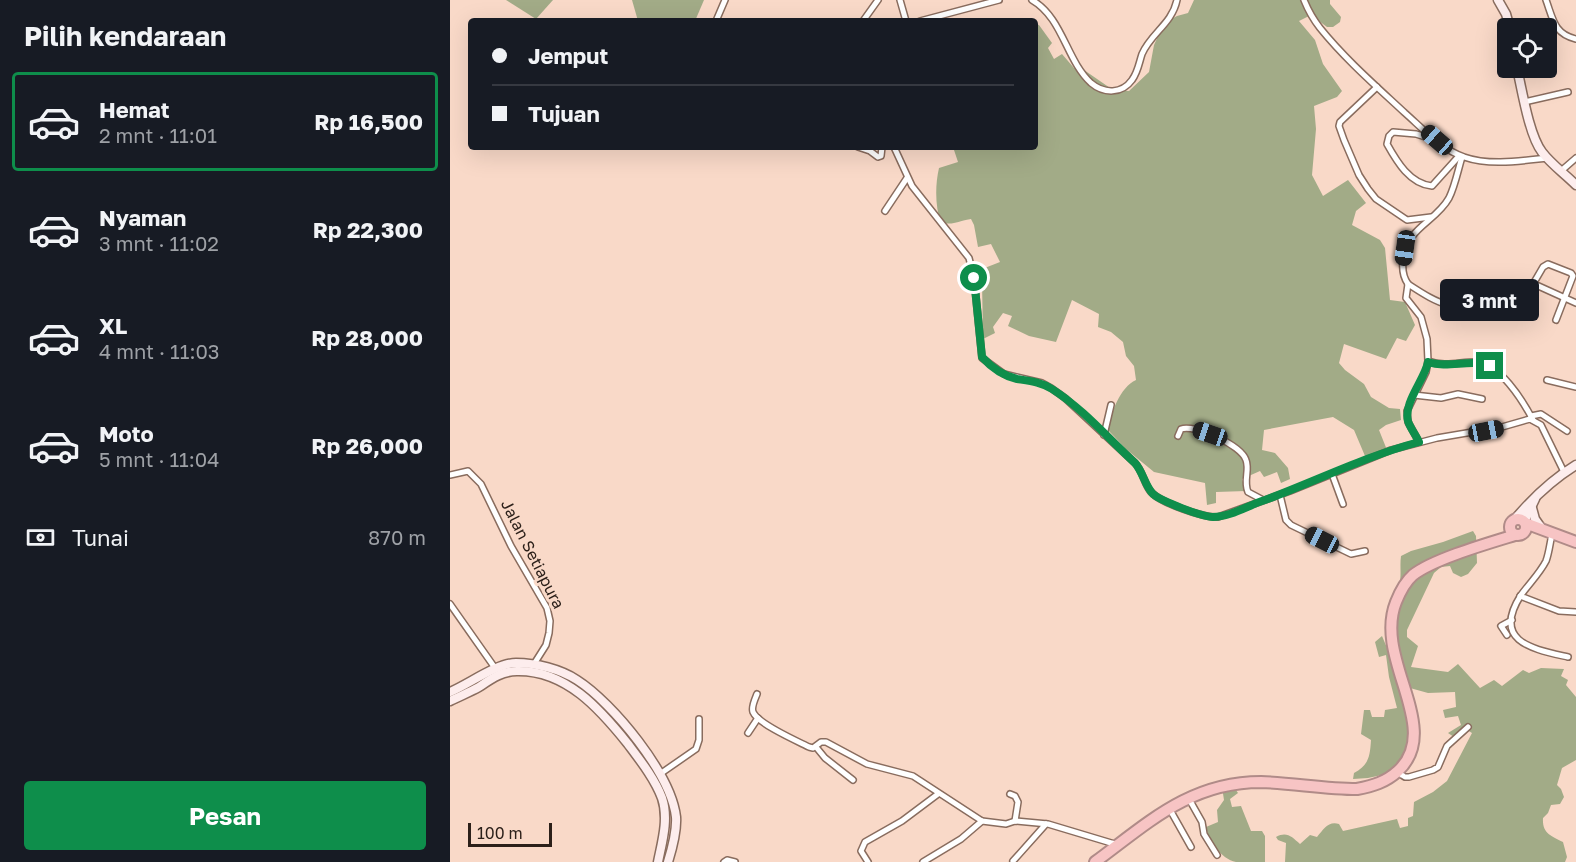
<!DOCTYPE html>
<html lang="id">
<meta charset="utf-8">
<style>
body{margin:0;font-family:"Golos Text",sans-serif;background:#20242c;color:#f1f3f6;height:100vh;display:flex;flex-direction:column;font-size:22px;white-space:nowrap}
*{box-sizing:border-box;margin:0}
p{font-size:20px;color:#9ea1a6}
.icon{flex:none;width:33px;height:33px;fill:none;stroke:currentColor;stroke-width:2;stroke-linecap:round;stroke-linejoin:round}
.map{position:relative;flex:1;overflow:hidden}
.sheet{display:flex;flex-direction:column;background:#171b24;width:450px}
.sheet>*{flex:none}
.guide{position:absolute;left:18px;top:18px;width:570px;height:132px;border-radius:6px;box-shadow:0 6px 24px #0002;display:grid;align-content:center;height:132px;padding:0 24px;background:#171b24}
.controls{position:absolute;left:1047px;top:18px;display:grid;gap:12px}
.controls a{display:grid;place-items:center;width:60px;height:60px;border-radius:6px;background:#171b24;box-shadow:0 6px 24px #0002;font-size:30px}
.scale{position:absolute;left:18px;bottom:15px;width:84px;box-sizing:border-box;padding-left:6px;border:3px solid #2c201a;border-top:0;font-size:16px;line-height:21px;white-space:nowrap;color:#2c201a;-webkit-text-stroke:4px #f9d9c8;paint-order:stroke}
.end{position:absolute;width:27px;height:27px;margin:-14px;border:8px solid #0e8e4b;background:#fff;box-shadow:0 0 0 3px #fff}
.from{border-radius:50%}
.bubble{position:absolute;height:42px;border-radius:6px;background:#171b24;box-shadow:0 6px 24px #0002;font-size:20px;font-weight:700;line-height:42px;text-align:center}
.car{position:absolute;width:18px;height:36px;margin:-18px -9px;border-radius:8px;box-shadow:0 0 4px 2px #0007;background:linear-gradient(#222 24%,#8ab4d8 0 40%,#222 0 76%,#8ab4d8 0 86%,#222 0)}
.guide b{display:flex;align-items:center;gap:21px;height:57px;font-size:22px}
.guide b+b{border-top:2px solid #363941}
.guide i{width:15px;height:15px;background:#f1f3f6}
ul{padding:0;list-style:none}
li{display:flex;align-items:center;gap:18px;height:99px;margin:0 12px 9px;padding:0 12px;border:3px solid transparent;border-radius:6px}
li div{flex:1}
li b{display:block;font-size:22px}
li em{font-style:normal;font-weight:700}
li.current{border-color:#0e8e4b}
li>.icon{width:54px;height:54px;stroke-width:1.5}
h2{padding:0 24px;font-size:27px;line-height:72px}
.pay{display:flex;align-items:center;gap:15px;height:66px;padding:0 24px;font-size:22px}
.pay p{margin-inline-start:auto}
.cta{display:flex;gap:12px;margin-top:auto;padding:12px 24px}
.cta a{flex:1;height:69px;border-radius:6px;background:#0e8e4b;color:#fff;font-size:24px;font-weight:700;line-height:69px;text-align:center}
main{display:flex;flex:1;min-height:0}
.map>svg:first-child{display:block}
.forest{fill:#a2ab87}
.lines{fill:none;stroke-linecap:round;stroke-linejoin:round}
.street-casing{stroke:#896c5e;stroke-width:8}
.secondary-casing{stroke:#896c5e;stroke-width:11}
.highway-casing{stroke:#b08b88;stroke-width:14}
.street{stroke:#fff;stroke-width:5}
.secondary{stroke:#fdeded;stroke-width:8}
.highway{stroke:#f7c4c4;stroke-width:10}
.route{stroke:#0e8e4b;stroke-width:8}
.labels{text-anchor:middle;stroke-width:6;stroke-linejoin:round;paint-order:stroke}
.street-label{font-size:16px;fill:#2c201a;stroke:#f9d9c8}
</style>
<main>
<section class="sheet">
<h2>Pilih kendaraan</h2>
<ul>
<li class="current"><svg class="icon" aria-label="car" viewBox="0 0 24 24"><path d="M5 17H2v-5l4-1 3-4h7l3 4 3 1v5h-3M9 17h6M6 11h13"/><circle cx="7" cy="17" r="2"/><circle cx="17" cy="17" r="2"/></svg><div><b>Hemat</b><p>2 mnt · 11:01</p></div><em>Rp 16,500</em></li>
<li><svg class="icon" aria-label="car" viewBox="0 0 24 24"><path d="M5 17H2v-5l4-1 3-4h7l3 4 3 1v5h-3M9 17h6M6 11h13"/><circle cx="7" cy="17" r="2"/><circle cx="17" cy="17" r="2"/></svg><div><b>Nyaman</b><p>3 mnt · 11:02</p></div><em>Rp 22,300</em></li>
<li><svg class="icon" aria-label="car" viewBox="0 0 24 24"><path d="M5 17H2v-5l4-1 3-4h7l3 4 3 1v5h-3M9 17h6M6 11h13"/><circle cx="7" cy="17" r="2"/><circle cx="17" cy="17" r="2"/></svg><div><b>XL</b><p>4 mnt · 11:03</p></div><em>Rp 28,000</em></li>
<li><svg class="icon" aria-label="car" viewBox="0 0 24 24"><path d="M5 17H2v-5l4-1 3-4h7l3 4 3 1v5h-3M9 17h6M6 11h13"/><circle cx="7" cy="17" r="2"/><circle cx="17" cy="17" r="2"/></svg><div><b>Moto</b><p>5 mnt · 11:04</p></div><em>Rp 26,000</em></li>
</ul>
<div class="pay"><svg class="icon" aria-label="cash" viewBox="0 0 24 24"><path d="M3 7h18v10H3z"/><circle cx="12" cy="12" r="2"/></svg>Tunai<p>870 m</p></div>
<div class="cta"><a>Pesan</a></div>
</section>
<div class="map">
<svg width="1126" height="862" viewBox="0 0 1126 862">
<rect width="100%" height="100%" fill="#f9d9c8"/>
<g class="forest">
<path d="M56,0H103L86,19Z"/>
<path d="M182,0H254L245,21H188Z"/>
<path d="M744,0H880V4L891,17L890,22L883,27H877L861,15L849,21L865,40L873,64L892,91L887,97L864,106L866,129L862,175L873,196L898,180L916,203L906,211L902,225L930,240L935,248L940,300L955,302L965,325L956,341L947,338L936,359L894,344L889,363L895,370L914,384L921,397L939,408L950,409L951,420L936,425L929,430L937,450L915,456L904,430L883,417L814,430L812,450L825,453L838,468L840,479L831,483L827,472L814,477L810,471L792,479L796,491L766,492V503L757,505L755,483L704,472L676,449L658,430C661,413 670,387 686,380L684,366L676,356L673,342L661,332L648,327L649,314L622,300L606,342L579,336L558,326L562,316L553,313L543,327L545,333L533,339L532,281L527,271L550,262L541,244L528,247L524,225L521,219C506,221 507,225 491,223C485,207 485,185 489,168L508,162L503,147H585V24L589,25L602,43L598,48L604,59L612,54L624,68L634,70L663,90L679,91L699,72L704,45L714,23L727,16L738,13Z"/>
<path d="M1023,531L1026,536L1027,563L1018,574L1011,577L1003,573L1000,566L991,567L984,573L957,630V637L968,646L961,667L998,672L1008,664L1030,688L1044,680L1052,686L1073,670L1079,673L1091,668L1114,669L1111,676L1118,680L1116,685L1126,697V760L1112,768L1107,785L1111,789L1114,797L1110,804L1101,805L1098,813L1093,818C1092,833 1101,836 1113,842L1117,857L1115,862H835L836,843L828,840L826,837C837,831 842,837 850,844L860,835L867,837C874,829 878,821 889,824L893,831L947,819L950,828L958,826V818L963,816L964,802L983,792L997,781L1022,733L1014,728L1004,737L998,733L1011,725L1008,716L995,718L993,710L1006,707L1005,692L978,693L960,688L962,718L959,753L941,773L918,778L903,779L904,773C919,765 920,756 921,740L911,734L914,710H920L922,717H934L935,710L947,708L939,677L936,655L929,657L925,642L932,636L940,655L944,594C954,582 949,570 951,556L961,551L993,542Z"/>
<path d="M783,786L788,793L780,799L782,807L791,806L801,831H812L815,836V862C806,862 795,862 786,862C771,859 759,841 756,827L768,822L767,810L774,800L772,787Z"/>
</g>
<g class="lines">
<defs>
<g id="street">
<path d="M450,0L456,21"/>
<path d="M582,0C613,18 616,60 641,83C654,94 672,94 682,80C688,72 689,63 692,54C701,33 722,24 727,0"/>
<path d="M854,0C858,10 863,19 870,28C895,59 926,86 955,113C972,128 992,150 1014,157C1040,166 1070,161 1097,158"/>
<path d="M1096,0C1103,19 1104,34 1126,39"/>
<path d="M266,21L275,0"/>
<path d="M413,21L428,0"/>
<path d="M470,21L549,0"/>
<path d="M927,87L890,122L889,126L894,140L909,175L918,189L926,199L957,220L981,217"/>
<path d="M1074,102L1118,92"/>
<path d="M982,139L966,134L943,132L939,136L937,144C947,162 960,184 982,186L1009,156"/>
<path d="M408,147L420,151L428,157L431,156L432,147"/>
<path d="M444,147L462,186L519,258L524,278L532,358L554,374L592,383L601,388L615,398L685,463C693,471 694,484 701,492C711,503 754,518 768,517L840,491L941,450L987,438L1052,427L1080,419L1091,425L1114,472"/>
<path d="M1012,157C1008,170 1005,186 999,198C985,223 956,227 953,261C952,270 953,277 958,284C990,305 1006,314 1044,300C1052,298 1062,289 1070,290C1073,290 1076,291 1079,291L1093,267L1098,264L1121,273L1123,276L1106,320"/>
<path d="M1111,171L1126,158"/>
<path d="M435,211L457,178"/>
<path d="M958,284L956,298L971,317L977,339L978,361L976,372L957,411L958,422L969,442"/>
<path d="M1084,284L1126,303"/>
<path d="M978,361C995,367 1009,362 1025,362C1049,362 1073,401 1083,420"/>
<path d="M1097,380L1126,387"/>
<path d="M964,395L991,398L1008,394L1032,399"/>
<path d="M1081,416L1091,414L1117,431"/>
<path d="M654,435L661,405"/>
<path d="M728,436L731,429C745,424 791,445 796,460C800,471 793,480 798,492L813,500"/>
<path d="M882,474L893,504"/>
<path d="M0,475L18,471L31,484L61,546L97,608L100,621L99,633L96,645L84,664"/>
<path d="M830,495L836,520L841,525L901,554L915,551"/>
<path d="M1102,534C1100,543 1099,553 1096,561C1090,573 1079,584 1071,595C1041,642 1083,649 1118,657"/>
<path d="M1070,596L1109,611L1126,612"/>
<path d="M0,604L45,668"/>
<path d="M1057,635L1051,626L1062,620"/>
<path d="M307,694C305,699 301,707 303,712C308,724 347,741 359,747L363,748L371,742H376L417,764L463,776L532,821L556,824L565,821L598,824L668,845"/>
<path d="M298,733L308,718"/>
<path d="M366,747L375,758L403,780"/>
<path d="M947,772L955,777H959L983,770L988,767L997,746L1018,727"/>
<path d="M210,774L246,749L249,740V719"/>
<path d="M560,794L565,796L568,802L565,821"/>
<path d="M739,799L752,822L754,834L767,855"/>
<path d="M719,808L741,847"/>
<path d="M563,861L596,824"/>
<path d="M274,862L277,860L285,862"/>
<path d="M418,862L411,851L415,842L452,821L488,794"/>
<path d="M473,862L511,839L532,821"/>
</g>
<g id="secondary">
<path d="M1048,0L1056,14L1060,28"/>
<path d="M1067,68C1072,90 1079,135 1092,152C1101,164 1115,174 1126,185"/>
<path d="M1082,508L1085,519L1092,529"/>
<path d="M1065,519C1082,499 1103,479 1126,465"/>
<path d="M1074,522L1085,499"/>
<path d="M0,692C19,684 47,663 66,663C86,663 110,669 127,680C163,703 221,774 226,817C227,831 222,849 218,862"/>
<path d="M0,701C10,696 20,692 29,687C41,679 52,671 67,671C116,670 150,709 178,744C190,760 205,779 212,798C219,819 212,842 208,862"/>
</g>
<g id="highway">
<circle cx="1068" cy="527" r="8"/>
<path d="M1075,523L1126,542"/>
<path d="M645,862C698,823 740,782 811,782C843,783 875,789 907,789C923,786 936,782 948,771C994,728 923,659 946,602C950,592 955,582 963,575C983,559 1039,543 1065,535"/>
</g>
</defs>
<use href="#street" class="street-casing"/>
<use href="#secondary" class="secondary-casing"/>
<use href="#highway" class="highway-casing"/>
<use href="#street" class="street"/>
<use href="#secondary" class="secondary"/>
<use href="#highway" class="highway"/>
</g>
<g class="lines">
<path class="route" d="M524,278L532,357C541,367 554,376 567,379C580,381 591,382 602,389C632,408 659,439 685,463C693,472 695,486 703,494C711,501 752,517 763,517C780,517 799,505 815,500C866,481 916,456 969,442C966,435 960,428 958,421C953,403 975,379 978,362C999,369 1020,358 1040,366"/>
</g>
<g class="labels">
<g class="street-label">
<text transform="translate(83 554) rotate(63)" y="6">Jalan Setiapura</text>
</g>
</g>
</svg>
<div class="controls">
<a><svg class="icon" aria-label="locate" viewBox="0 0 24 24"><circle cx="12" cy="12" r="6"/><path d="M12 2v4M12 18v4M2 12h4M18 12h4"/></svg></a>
</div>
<div class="scale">100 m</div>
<i class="end from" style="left:524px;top:278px"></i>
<i class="end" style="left:1040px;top:366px"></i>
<div class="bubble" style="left:990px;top:279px;width:99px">3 mnt</div>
<i class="car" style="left:987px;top:140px;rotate:311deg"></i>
<i class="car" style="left:955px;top:248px;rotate:188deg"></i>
<i class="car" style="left:1036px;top:431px;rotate:79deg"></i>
<i class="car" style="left:760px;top:434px;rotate:289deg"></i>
<i class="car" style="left:872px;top:540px;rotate:297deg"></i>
<div class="guide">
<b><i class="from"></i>Jemput</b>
<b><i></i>Tujuan</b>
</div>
</div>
</main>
